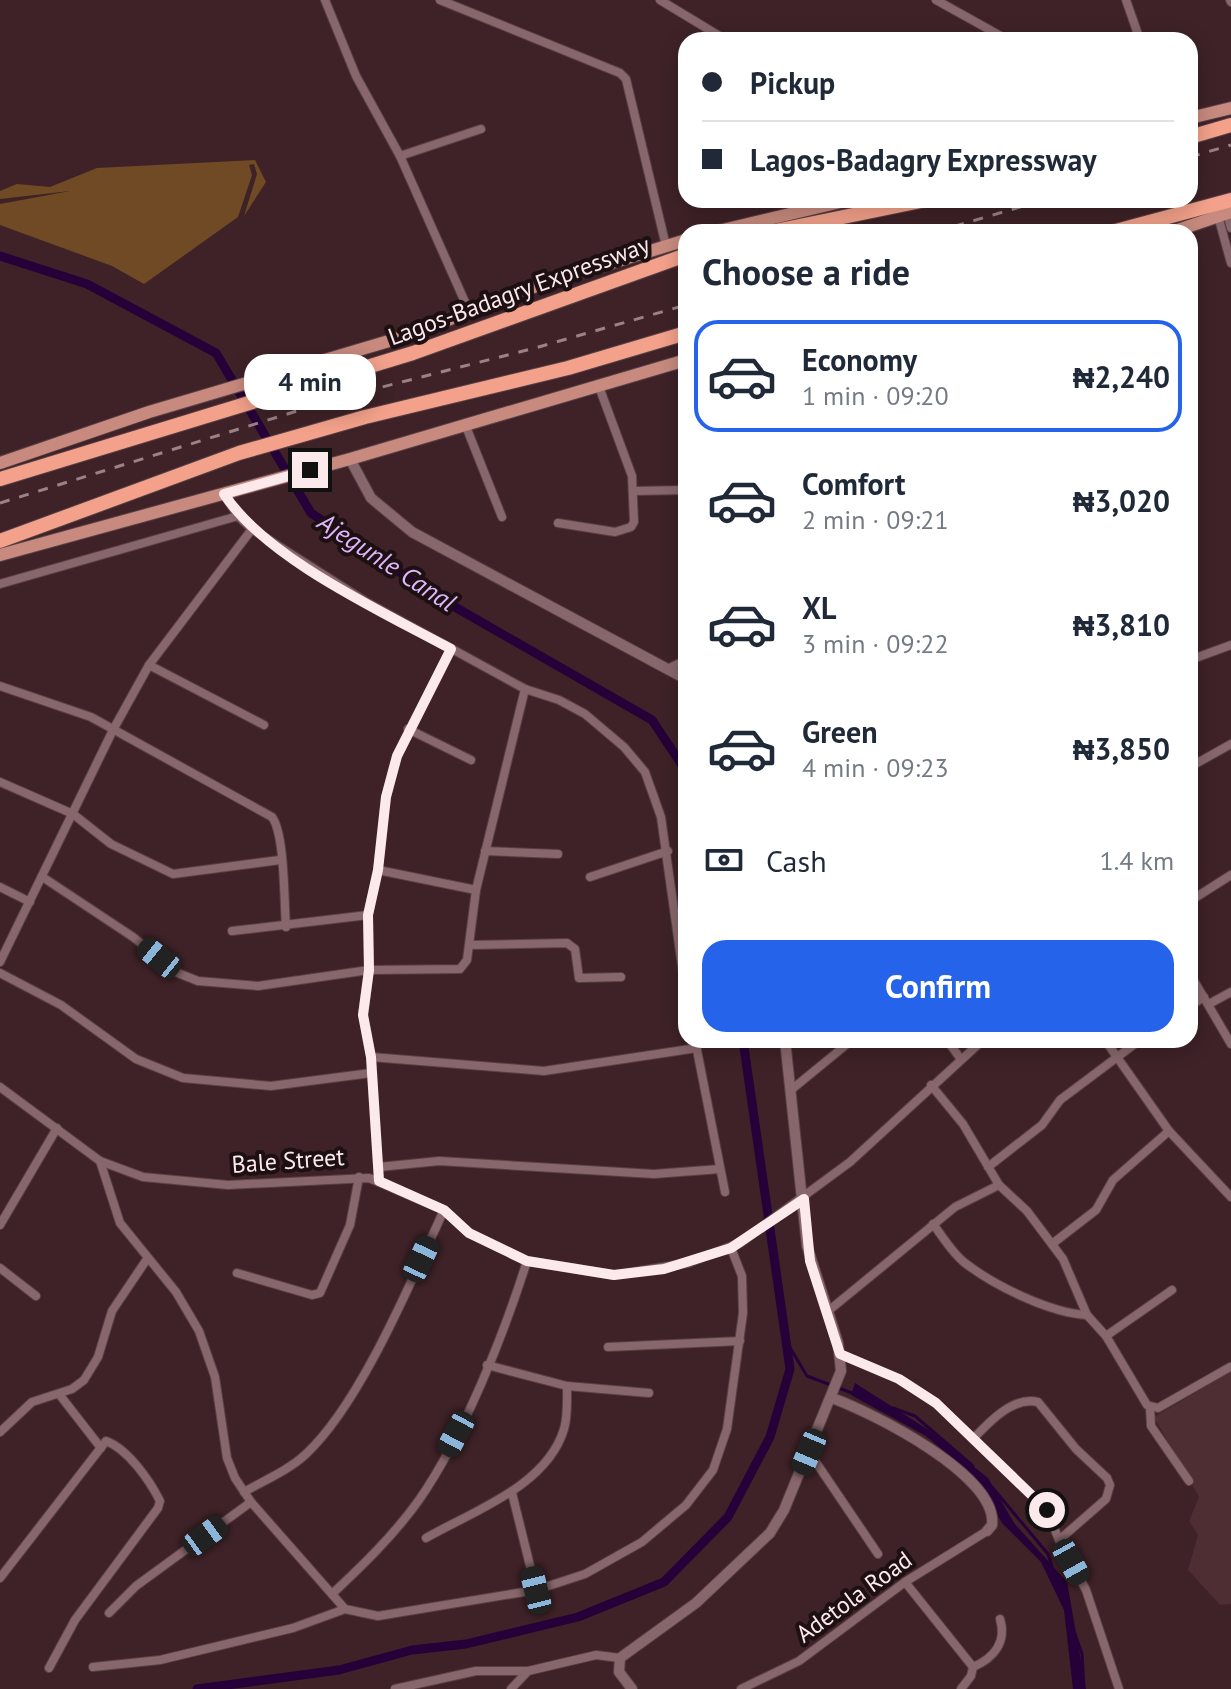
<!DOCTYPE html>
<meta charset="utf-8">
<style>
body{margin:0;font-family:"PT Sans",sans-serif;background:#f6f6f7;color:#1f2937;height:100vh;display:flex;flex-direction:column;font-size:30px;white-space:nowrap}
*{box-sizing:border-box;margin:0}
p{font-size:26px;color:#747a83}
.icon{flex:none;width:44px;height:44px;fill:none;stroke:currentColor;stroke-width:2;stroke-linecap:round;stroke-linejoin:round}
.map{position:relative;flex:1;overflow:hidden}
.side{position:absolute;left:678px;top:224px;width:520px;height:824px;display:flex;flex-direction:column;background:#fff;border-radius:24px;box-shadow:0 4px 20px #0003}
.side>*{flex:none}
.hud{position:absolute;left:678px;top:32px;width:520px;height:176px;border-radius:24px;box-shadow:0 4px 20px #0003;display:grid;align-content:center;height:176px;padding:0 24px;background:#fff}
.end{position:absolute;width:36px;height:36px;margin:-18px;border:10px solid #fce9ec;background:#111;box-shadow:0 0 0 4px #111}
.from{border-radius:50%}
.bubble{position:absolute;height:56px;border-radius:24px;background:#fff;box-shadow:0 4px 20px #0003;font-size:26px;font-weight:700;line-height:56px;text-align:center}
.car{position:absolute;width:24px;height:48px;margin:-24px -12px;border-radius:10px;box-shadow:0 0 6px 2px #0007;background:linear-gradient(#222 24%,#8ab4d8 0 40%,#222 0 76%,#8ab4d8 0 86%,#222 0)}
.hud b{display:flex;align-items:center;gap:28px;height:76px;font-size:30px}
.hud b+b{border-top:2px solid #e0e1e3}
.hud i{width:20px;height:20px;background:#1f2937}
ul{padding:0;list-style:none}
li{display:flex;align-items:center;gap:24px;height:112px;margin:0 16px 12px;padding:0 8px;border:4px solid transparent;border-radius:24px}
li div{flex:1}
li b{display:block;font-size:30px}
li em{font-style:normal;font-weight:700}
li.selected{border-color:#2563eb}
li>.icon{width:72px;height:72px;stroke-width:1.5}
h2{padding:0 24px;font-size:36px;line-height:96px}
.pay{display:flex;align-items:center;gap:20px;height:88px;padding:0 24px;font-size:30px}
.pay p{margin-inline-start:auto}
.button{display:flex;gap:16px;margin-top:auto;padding:16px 24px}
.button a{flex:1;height:92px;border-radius:24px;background:#2563eb;color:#fff;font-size:32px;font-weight:700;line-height:92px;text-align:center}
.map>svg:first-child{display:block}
.built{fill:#4e2d33}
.green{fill:#6f4a24}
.water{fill:#260039}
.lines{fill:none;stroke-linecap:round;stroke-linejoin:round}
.stream{stroke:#260039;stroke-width:3}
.canal{stroke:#260039;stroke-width:9}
.minor-casing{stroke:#584045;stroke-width:10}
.tertiary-casing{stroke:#584045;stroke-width:12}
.primary-casing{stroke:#584045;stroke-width:14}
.motorway-casing{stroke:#584045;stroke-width:16}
.minor{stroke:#88676c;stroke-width:8}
.tertiary{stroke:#88676c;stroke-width:10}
.primary{stroke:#c88a7e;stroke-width:12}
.motorway{stroke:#f3a18a;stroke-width:14}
.rail{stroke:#9a8286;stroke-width:3;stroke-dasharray:10 10;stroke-linecap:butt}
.route{stroke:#fce9ec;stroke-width:10}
.labels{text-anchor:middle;stroke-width:8;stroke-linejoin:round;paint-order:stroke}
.street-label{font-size:24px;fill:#fce9ec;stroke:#1d1012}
.water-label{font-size:26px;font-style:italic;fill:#e0b5fd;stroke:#1d1012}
</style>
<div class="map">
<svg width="1231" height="1689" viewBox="0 0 1231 1689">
<rect width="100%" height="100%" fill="#3e2227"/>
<path class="built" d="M1231,1372V1604L1220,1605L1188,1570L1198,1535L1189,1521L1199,1497L1154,1417Z"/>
<path class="green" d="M255,160L266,182L244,216L257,174L254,164L249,165L252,175L238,217L144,284L112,266L0,225V204L70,191L0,199V191L17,184L50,187L97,168Z"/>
<path class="water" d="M855,1383L927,1429L988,1478L1014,1523L1067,1582L1086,1689H1073L1064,1610L1041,1562L1002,1523L974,1476L926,1436L851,1395Z"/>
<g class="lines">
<g class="stream">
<path d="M786,1341L807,1376L852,1393"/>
<path d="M893,1408L915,1416L973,1466"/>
<path d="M992,1487L1048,1554L1052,1566"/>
<path d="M1075,1634L1082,1654L1084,1689"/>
</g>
<g class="canal">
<path d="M0,256L87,284L216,353L311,513L434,595L652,720L686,771"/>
<path d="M197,1689L339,1670L412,1650L466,1644L578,1617L664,1582L728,1517L770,1437L790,1369L743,1040"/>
</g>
<defs>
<g id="minor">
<path d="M325,0L356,76L400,156L469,311"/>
<path d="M440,0L620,73L626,79L666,246"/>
<path d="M660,0L726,40"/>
<path d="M936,0L1008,40"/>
<path d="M1126,0L1140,40"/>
<path d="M1230,0L1231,2"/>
<path d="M400,156L481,129"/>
<path d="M1227,213L1231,228"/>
<path d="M1218,216L1231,263"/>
<path d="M465,424L502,517"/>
<path d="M634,491L686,490"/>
<path d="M224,494L238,516"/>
<path d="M558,523L615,532L631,527L634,522L632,476L598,384"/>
<path d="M0,584L238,516L252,529L368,603L525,689L559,700L585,714L624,747L645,772L661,817L686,995"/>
<path d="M1190,660L1231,645"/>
<path d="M149,665L264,725"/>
<path d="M669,668L686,660"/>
<path d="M0,686L91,717L272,817C285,834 284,903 286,927"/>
<path d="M408,729L471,760"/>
<path d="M1190,767L1231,744"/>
<path d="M0,782L73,814L111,844L173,874L280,860"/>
<path d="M485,851L558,854"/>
<path d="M378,870L476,890"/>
<path d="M590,877L668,851"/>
<path d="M44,878L133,937L178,973L198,981L258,986L369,970L460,969L467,960L476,890L525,689"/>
<path d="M0,887L30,902"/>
<path d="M1190,901L1231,875"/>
<path d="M232,931L368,915"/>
<path d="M470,945L567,943L575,949L579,978L621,977"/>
<path d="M0,962L113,730L149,665L252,529"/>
<path d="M0,973L61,1005L136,1059L183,1078L271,1086L371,1073"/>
<path d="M1190,974L1231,1044"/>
<path d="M1209,1004L1231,992"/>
<path d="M1190,1006L1204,997"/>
<path d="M695,1040L725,1192"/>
<path d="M947,1040L960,1058"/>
<path d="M1105,1040L1169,1131L1231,1197"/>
<path d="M371,1057L544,1071L697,1048"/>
<path d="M931,1085L963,1124L999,1185L1027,1211L1063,1259L1087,1315L1106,1336L1147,1405L1158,1408L1230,1367"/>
<path d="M0,1087L100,1161L143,1177L228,1185L369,1178L444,1210L469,1233L527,1261L614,1275L688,1263L740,1243L850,1162L983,1040"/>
<path d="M791,1090L852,1040"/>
<path d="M100,1161L120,1223L176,1292L199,1331L215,1377L227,1458L235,1478L251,1502L345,1609L378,1616L536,1590L585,1574L642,1542L686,1505L713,1470L727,1429L743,1313L742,1276L731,1248"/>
<path d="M379,1167L439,1161L654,1174L720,1169"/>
<path d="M988,1167L1042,1125L1060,1100L1140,1040"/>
<path d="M379,1181L371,1057L363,1015L369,970L368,915L378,870L386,797L397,756L451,649"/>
<path d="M933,1224C943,1237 952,1253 965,1263C995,1286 1050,1313 1087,1315"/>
<path d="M0,1225L57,1128"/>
<path d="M1052,1244L1096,1210L1113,1180L1169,1131"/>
<path d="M0,1268L36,1296"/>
<path d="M237,1273L312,1295L320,1293L350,1225L359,1177"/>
<path d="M827,1312L955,1207L999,1185"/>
<path d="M1106,1336L1172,1290"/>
<path d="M608,1347L740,1341"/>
<path d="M840,1354L899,1379L936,1403L1047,1510L1059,1540L1086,1590L1119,1689"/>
<path d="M487,1365L567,1386L649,1393"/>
<path d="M59,1394L101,1448"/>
<path d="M1150,1408L1151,1426L1189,1481"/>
<path d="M0,1432L32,1402L72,1389L84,1380L98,1357L112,1311L147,1259"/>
<path d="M973,1439C989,1422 1013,1396 1038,1402L1076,1449L1107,1478L1110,1485L1106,1499L1059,1540"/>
<path d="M809,1452L878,1554"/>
<path d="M244,1492C265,1480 289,1470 306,1454C361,1403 412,1279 444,1210"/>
<path d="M512,1493L536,1590"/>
<path d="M426,1538C473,1511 547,1486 564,1429C568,1416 567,1400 567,1386"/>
<path d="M0,1578L106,1441C128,1449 150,1481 160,1501L158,1508L75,1620L49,1668"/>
<path d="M905,1582L973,1667L971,1676L961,1689"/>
<path d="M332,1594C363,1565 394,1535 419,1500C464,1435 503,1337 527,1261"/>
<path d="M109,1613L136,1586L251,1502"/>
<path d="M93,1667L160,1660L293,1628L345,1609"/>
<path d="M973,1667C994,1658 1007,1642 1000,1619"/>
<path d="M395,1689L476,1671H528L596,1655L620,1658"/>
<path d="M511,1689L528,1671"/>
<path d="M741,1689L799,1661L905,1582L987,1531"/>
</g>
<g id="tertiary">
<path d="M350,459L371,498L412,532L686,679"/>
<path d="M832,1398C871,1412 998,1475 992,1525L987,1531"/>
<path d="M632,1689L619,1672L620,1658L696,1603L770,1533L784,1510L841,1371L838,1343L807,1246L785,1040"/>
</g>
<g id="primary">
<path d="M1190,118L1231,108"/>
<path d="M714,232L849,200"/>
<path d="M1172,232L1231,212"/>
<path d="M0,463L149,412L416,333L514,293L686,240"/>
<path d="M0,555L350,459L686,360"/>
</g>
<g id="motorway">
<path d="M1190,137L1231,125"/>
<path d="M770,232L926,200"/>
<path d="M1112,232L1231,200"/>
<path d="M0,479L413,353L686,255"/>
<path d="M0,541L239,453L365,417L568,368L686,333"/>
</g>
</defs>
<use href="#minor" class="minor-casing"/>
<use href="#tertiary" class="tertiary-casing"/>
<use href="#primary" class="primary-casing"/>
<use href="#motorway" class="motorway-casing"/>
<use href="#minor" class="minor"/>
<use href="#tertiary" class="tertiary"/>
<use href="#primary" class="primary"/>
<use href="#motorway" class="motorway"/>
<g class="rail">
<path d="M1190,157L1231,145"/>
<path d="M935,232L1044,200"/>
<path d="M0,503L339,398L535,348L686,305"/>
</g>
</g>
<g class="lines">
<path class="route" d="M310,470L224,494C267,559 381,611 451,649L397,756L386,797L378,870L368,915L369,970L363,1015L371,1057L379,1181L444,1210L469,1233L527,1261L614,1275L664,1269L731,1248L804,1199L810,1261L840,1354L899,1379L936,1403L1047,1510"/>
</g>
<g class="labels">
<g class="street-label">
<text transform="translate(519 291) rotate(-20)" y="8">Lagos-Badagry Expressway</text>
<text transform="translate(288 1161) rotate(-4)" y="8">Bale Street</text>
<text transform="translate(854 1597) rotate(-36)" y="8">Adetola Road</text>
</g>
<g class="water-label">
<text transform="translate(387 562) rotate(33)" y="9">Ajegunle Canal</text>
</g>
</g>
</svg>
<i class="end from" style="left:1047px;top:1510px"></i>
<i class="end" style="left:310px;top:470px"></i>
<div class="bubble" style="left:244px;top:354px;width:132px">4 min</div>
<i class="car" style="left:159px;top:958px;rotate:309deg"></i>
<i class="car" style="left:421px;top:1259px;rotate:25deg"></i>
<i class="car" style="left:456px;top:1434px;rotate:208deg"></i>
<i class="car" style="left:809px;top:1452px;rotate:203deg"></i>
<i class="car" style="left:205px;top:1536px;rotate:54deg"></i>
<i class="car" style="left:1071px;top:1562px;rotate:151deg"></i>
<i class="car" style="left:536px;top:1590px;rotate:346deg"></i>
<div class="hud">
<b><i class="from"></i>Pickup</b>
<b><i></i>Lagos-Badagry Expressway</b>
</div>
<section class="side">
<h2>Choose a ride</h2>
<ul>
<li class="selected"><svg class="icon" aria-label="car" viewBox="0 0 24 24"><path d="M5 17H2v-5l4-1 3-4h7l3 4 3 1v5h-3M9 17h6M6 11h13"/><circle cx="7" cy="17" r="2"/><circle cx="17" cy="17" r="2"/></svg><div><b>Economy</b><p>1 min · 09:20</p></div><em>₦2,240</em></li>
<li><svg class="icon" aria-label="car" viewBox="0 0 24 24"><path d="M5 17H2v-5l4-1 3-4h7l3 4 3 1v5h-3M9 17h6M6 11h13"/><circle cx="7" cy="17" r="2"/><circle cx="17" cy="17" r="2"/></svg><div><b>Comfort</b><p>2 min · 09:21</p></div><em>₦3,020</em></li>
<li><svg class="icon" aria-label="car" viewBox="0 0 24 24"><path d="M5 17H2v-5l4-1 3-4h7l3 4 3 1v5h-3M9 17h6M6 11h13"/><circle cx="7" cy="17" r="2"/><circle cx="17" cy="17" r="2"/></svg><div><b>XL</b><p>3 min · 09:22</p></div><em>₦3,810</em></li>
<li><svg class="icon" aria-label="car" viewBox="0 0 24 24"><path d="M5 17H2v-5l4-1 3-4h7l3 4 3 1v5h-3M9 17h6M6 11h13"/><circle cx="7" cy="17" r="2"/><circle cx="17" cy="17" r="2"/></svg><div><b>Green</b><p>4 min · 09:23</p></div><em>₦3,850</em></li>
</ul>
<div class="pay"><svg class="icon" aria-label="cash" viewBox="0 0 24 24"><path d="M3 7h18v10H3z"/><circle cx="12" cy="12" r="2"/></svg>Cash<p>1.4 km</p></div>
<div class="button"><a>Confirm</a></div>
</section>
</div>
